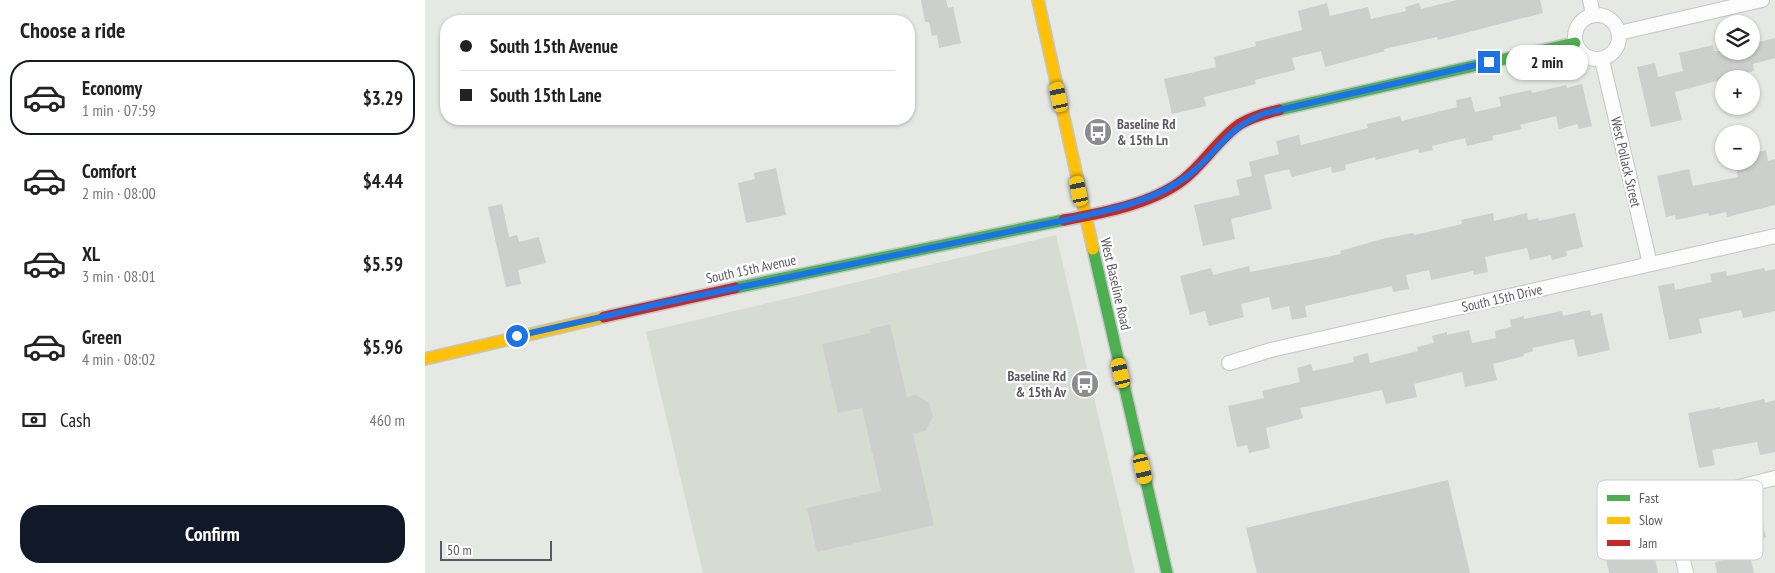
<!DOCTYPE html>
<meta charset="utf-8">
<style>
body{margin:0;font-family:"PT Sans Narrow",sans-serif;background:#f2f2f2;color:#222;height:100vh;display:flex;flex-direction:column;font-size:19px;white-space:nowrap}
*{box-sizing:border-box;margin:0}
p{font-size:16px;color:#767676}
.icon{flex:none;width:28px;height:28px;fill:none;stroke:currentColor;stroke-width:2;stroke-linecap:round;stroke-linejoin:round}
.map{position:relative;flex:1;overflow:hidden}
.sheet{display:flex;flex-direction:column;background:#fff;width:425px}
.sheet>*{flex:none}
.guide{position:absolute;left:15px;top:15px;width:475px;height:110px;border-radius:20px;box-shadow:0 1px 4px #0004;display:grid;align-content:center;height:110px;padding:0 20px;background:#fff}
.buttons{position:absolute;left:1290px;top:15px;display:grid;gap:10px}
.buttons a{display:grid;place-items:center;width:45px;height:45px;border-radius:50%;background:#fff;box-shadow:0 1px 4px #0004;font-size:25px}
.scale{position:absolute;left:15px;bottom:12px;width:112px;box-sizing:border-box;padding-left:5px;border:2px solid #5c5960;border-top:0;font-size:14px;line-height:18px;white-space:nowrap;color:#5c5960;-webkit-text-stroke:4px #fff;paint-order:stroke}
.end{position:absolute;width:22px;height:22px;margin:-11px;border:6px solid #1a73e8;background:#fff;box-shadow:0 0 0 2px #fff}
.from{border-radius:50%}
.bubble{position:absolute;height:35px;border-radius:18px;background:#fff;box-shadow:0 1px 4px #0004;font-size:16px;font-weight:700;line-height:35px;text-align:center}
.car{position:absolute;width:15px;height:30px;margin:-15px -8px;border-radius:6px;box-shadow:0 0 4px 1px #0007;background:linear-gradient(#f5c518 24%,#345 0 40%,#f5c518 0 76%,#345 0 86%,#f5c518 0)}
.guide b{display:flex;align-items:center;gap:18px;height:48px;font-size:19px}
.guide b+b{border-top:1px solid #e0e0e0}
.guide i{width:12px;height:12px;background:#222}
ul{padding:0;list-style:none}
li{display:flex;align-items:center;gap:15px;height:75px;margin:0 10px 8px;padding:0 10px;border:2px solid transparent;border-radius:20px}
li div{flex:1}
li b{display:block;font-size:19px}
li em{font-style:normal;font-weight:700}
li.on{border-color:#111827}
li>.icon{width:45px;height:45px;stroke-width:1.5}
h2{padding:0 20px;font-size:22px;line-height:60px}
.pay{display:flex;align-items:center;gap:12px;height:55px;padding:0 20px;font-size:19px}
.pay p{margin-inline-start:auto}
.primary-button{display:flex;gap:10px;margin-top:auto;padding:10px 20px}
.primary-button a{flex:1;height:58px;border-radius:20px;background:#111827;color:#fff;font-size:20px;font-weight:700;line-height:58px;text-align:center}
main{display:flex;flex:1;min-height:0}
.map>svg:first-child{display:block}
.education{fill:#d7dcd2}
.building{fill:#cccfcc}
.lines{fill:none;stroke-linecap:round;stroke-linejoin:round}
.street-casing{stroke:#c5c6c5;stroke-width:16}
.fast-casing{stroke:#c4c5c5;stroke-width:14}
.slow-casing{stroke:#c4c5c5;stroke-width:14}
.jam-casing{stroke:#c4c5c5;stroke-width:14}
.street{stroke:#fbfcfb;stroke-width:14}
.fast{stroke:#4caf50;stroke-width:11}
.slow{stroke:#ffc107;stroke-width:11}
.jam{stroke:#c62828;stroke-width:11}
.route{stroke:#1a73e8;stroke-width:6}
.labels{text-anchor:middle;stroke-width:4.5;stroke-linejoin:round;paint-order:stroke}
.poi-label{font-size:14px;font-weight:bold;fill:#5c5960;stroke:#fff;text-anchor:start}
.street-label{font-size:14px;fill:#5c5960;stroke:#fff}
.key{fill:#fff;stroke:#cecdcf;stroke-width:1}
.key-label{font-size:14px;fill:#5c5960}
</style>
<main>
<section class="sheet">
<h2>Choose a ride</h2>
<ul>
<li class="on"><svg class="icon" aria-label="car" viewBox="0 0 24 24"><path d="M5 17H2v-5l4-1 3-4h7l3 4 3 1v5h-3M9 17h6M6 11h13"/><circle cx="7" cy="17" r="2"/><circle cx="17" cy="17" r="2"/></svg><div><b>Economy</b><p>1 min · 07:59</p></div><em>$3.29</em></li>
<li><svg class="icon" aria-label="car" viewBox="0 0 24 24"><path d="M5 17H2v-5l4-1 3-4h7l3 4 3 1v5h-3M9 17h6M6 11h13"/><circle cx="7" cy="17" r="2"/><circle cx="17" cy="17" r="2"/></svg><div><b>Comfort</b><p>2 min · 08:00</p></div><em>$4.44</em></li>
<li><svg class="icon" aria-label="car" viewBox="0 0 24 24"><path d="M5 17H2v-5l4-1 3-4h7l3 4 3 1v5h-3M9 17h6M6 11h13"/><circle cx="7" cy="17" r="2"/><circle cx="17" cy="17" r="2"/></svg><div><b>XL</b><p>3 min · 08:01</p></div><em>$5.59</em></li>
<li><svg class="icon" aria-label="car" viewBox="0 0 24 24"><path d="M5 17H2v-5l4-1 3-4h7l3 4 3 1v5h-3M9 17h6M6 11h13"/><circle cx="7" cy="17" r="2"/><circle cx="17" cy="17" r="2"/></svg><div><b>Green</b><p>4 min · 08:02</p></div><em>$5.96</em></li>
</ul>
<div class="pay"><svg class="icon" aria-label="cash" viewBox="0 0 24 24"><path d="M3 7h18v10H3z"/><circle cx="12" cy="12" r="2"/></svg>Cash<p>460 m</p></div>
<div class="primary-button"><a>Confirm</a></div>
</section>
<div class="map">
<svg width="1350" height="573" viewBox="0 0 1350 573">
<rect width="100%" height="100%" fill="#e5e8e3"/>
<path class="education" d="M631,235L710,573H278L221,332Z"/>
<g class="building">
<path d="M496,0H521L523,8L528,7L536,43L514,48L512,35L507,36L504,22H500Z"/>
<path d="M1032,0H1115L1118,13L1013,40L1012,37L959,49L960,51L900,67L896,51L867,58L870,70L830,80L831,84L779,97L781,106L747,114L739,79L791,67L789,57L831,46L830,42L877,30L873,11L902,3L905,16L943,7L946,19L981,11L980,7L994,3L996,9Z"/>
<path d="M1350,38V58L1328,64L1329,71L1250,92L1257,120L1226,127L1212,67L1230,63L1233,77L1258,71L1254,53L1288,45L1289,51H1326V44Z"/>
<path d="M1157,84L1167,126L1154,129L1152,124L1134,129L1131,116L1095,125L1097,129L1067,136L1068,140L1042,146L1040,138L1007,146L1008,150L994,153L993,149L951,160L950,157L920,165L921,170L907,173L906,167L867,177L864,169L839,175L847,209L806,219L810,239L778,246L769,205L815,195L811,180L827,176L824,162L854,154L851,141L874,135L876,145L943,128L942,124L959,120L975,116L977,121L1032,107L1031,100L1046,97L1050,112L1076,106L1074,97L1106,90L1107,93L1141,85L1142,88Z"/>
<path d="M1341,150L1343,161L1350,159V205L1302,217L1301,212L1284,216L1283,213L1251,220L1250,215L1241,217L1232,176L1264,169L1268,186L1313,177L1309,161H1326V154Z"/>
<path d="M351,168L361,215L321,223L313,183L330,179L329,173Z"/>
<path d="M77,204L84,237L92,235L94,242L114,237L121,263L93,270L96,284L81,287L63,207Z"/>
<path d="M1068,213L1069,221L1102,213L1103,220L1113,218L1114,221L1150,213L1158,247L1141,251L1142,256L1127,260L1126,255L1105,260L1102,248L1060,257L1063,272L1049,275L1048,271L1006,280L1004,270L981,275L984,289L968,292L967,286L880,306L882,317L867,320L864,306L847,310L844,297L816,304L819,317L784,326L780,311L765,315L755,276L786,268L788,275L824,266L825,272L871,263L916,254L915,251L957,239L988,233L989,235L1037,224L1036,220Z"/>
<path d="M1339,268L1340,271L1350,269V311L1318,318L1316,310L1274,319L1277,333L1244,340L1233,286L1249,283L1250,290L1287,282L1285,274L1301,271L1302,276Z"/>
<path d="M1165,310L1166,316L1177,313L1185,350L1153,357L1149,339L1107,348L1108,351L1098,354L1099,356L1068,364L1072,380L1040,387L1037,372L989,384L992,397L961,404L957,390L875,408L878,418L841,428L845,448L824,453L822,445L812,447L803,406L839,398L837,391L875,382L872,368L886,364L888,371L929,362L928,357L943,353L945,363L993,351L992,347L1009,343L1007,336L1022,332V335L1044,330L1047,343L1071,338L1070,331L1086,327L1085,320L1099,316V319L1137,311L1138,316Z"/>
<path d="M465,324L482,397L491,395L504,403L508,417L500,431L488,434L509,525L392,552L382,508L456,491L437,408L413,413L397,344L446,333L445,329Z"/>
<path d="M1339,399L1340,403L1350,400V452L1335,455L1332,442L1287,450L1290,465L1274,468L1263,413L1295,407V409Z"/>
<path d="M1023,480L1045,573H832L821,528Z"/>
<path d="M1333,506L1341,537L1322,542L1329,573H1292L1290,562L1303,559L1296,530L1283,533L1279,519Z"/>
<path d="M1218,516L1226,559L1230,558L1233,573H1184L1174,526Z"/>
</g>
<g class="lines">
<defs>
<g id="street">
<path d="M1165,0L1168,15"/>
<circle cx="1172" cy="37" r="22"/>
<path d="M1194,33L1337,0"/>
<path d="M1177,60L1225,264"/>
<path d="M804,363L846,350L1350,236"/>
<path d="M1261,573L1249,520L1251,506L1265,499L1350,478"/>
</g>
<g id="fast">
<path d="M854,110L1150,43"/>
<path d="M668,249L742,573"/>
<path d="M310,288L639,220"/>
</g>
<g id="slow">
<path d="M613,0L668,249"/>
<path d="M0,359L179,317"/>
</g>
<g id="jam">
<path d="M639,220C677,213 727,204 758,180C779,164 793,139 815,124C827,117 841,113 854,110"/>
<path d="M179,317L310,288"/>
</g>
</defs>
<use href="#street" class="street-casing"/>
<use href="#fast" class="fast-casing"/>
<use href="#slow" class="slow-casing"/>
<use href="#jam" class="jam-casing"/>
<use href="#street" class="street"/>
<use href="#fast" class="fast"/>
<use href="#slow" class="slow"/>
<use href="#jam" class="jam"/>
</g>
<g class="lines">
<path class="route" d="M92,336L243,302L645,219C686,210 730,201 764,175C793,152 803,126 841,113L1064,62"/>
</g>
<defs>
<symbol id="bus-disc" viewBox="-11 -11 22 22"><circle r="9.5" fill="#8c8b8e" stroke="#fff"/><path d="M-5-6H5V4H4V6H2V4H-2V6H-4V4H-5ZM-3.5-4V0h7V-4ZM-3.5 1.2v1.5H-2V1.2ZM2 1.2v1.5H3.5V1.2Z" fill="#fff"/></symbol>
</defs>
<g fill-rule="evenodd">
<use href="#bus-disc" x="657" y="116" width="32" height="32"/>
<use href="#bus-disc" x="644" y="368" width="32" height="32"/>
</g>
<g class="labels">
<g class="poi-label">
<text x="692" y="129">Baseline Rd<tspan x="692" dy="16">&amp; 15th Ln</tspan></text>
<text x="641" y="381" text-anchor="end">Baseline Rd<tspan x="641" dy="16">&amp; 15th Av</tspan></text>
</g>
<g class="street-label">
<text transform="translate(1201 162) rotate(77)" y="5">West Pollack Street</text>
<text transform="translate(326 269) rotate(-12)" y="5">South 15th Avenue</text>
<text transform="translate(691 284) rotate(77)" y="5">West Baseline Road</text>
<text transform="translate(1077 298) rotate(-13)" y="5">South 15th Drive</text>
</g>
</g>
<rect x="1172" y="480" width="166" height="80" rx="8" class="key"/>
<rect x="1182" y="495" width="23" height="6" fill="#4caf50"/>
<rect x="1182" y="517" width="23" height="7" fill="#ffc107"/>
<rect x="1182" y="540" width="23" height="6" fill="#c62828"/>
<g class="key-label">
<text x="1214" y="503">Fast</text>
<text x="1214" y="525">Slow</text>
<text x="1214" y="548">Jam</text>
</g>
</svg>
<div class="buttons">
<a><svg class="icon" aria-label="layers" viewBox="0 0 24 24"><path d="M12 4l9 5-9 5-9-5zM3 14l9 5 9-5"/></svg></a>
<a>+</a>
<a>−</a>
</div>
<div class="scale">50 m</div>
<i class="end from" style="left:92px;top:336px"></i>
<i class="end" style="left:1064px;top:62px"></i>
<div class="bubble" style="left:1081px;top:45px;width:82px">2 min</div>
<i class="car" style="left:634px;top:97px;rotate:348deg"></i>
<i class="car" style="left:654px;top:191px;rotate:348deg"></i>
<i class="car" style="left:696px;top:373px;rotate:347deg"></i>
<i class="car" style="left:718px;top:469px;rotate:167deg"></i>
<div class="guide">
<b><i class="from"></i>South 15th Avenue</b>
<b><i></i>South 15th Lane</b>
</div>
</div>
</main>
